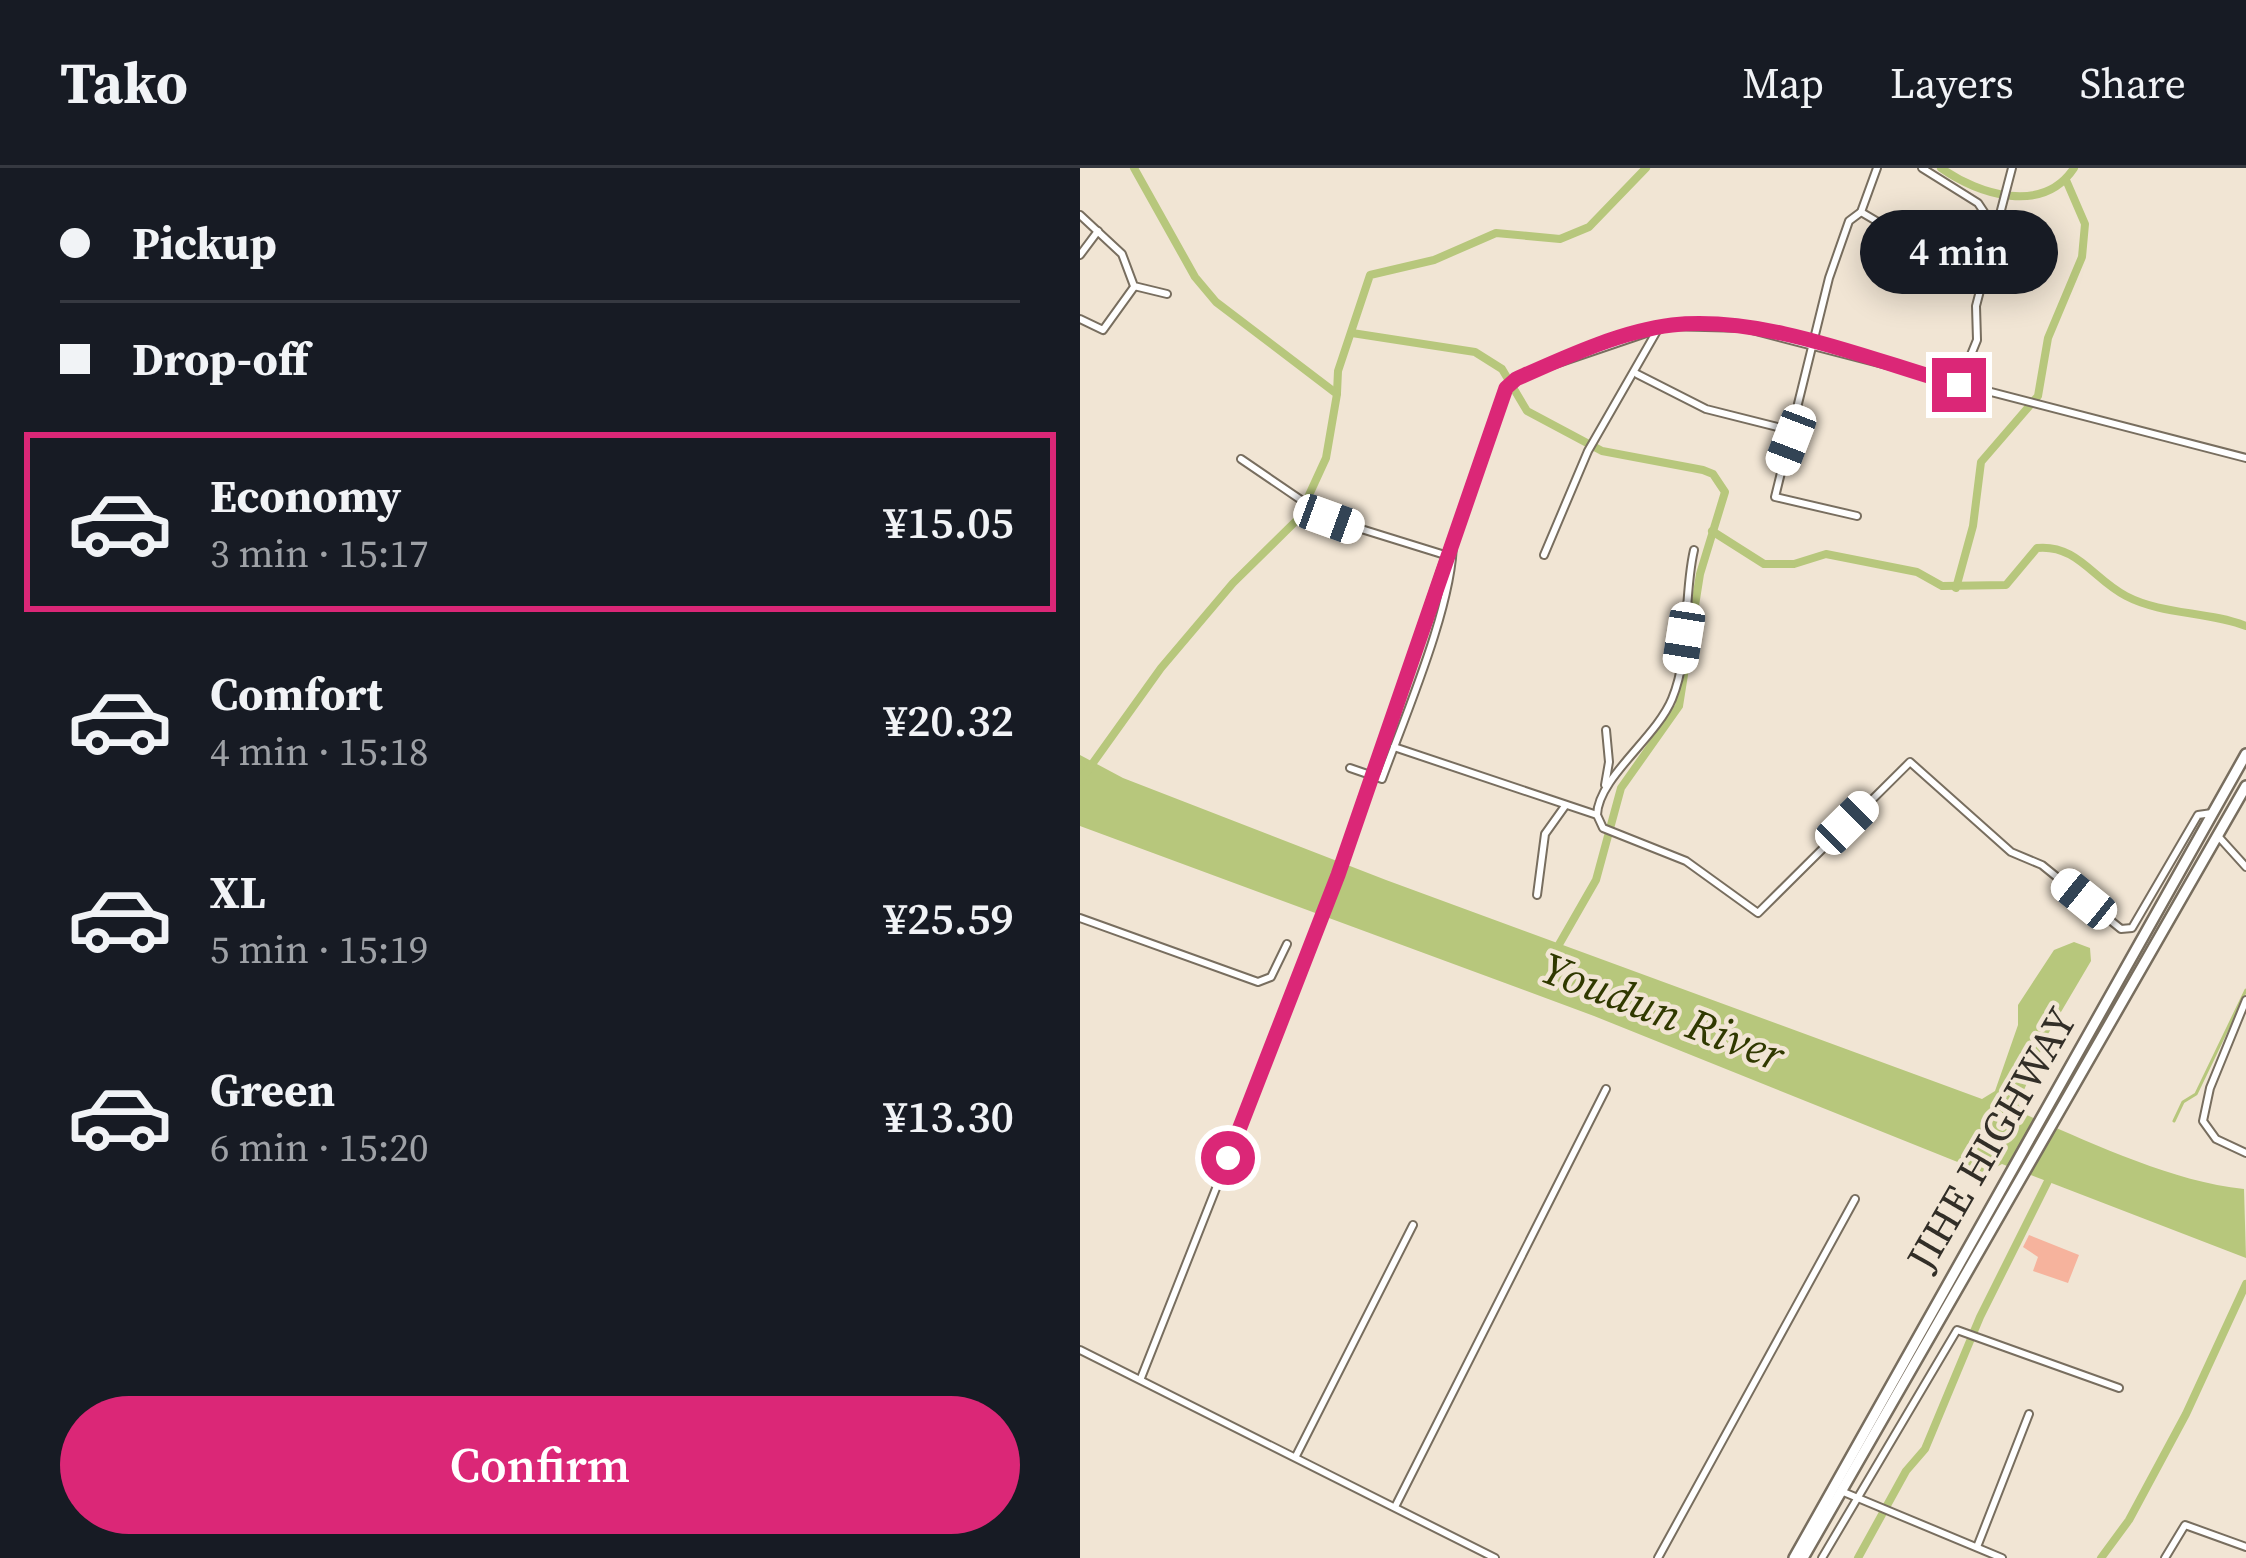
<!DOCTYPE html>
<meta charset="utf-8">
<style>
body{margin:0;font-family:"Source Serif 4",serif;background:#242831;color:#f1f3f6;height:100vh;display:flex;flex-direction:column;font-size:45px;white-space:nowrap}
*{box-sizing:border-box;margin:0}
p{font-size:39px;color:#9ea1a6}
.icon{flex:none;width:66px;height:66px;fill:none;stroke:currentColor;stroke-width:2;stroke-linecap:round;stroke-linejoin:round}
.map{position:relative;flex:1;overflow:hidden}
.drawer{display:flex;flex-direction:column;background:#171b24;width:1080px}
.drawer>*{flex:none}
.guide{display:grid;align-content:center;height:264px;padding:0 60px;background:#171b24}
.end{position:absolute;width:54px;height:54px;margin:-27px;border:15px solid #db2777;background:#fff;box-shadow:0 0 0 6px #fff}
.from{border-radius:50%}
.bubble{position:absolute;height:84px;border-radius:42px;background:#171b24;box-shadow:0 6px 30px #0003;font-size:39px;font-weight:600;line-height:84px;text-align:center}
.car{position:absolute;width:36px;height:72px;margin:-36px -18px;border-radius:15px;box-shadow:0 0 9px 3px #0007;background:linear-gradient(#fff 24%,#345 0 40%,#fff 0 76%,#345 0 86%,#fff 0)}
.guide b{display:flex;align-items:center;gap:42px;height:114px;font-size:45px}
.guide b+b{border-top:3px solid #363941}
.guide i{width:30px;height:30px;background:#f1f3f6}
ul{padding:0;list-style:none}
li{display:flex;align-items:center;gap:36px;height:180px;margin:0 24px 18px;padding:0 36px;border:6px solid transparent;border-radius:0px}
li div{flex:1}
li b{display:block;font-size:45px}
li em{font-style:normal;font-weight:600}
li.active{border-color:#db2777}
li>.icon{width:108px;height:108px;stroke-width:1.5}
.cta{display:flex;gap:24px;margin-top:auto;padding:24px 60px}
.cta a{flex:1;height:138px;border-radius:72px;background:#db2777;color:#fff;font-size:48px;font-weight:600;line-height:138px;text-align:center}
header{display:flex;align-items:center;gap:72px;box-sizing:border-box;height:168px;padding:0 60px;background:#171b24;border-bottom:3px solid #363941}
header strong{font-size:57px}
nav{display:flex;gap:66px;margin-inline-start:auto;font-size:42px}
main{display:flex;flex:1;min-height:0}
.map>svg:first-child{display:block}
.green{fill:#f6b39d}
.water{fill:#b7c77c}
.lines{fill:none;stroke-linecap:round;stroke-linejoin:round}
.stream{stroke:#b7c77c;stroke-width:3}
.canal{stroke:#b7c77c;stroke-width:8}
.street-casing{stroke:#786e5f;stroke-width:10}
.primary-casing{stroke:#786e5f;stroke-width:14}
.street{stroke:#fff;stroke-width:6}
.primary{stroke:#fff;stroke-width:9}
.street-bridge-casing{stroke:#786e5f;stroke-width:10;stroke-linecap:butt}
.street-bridge{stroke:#fff;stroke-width:6}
.route{stroke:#db2777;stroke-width:15}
.labels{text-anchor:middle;stroke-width:9;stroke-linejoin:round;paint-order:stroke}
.street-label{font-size:42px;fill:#322e27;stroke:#f1e5d4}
.water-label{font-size:45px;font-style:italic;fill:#303900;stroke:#f1e5d4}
</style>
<header>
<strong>Tako</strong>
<nav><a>Map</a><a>Layers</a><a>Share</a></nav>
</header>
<main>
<section class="drawer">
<div class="guide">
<b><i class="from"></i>Pickup</b>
<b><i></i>Drop-off</b>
</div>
<ul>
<li class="active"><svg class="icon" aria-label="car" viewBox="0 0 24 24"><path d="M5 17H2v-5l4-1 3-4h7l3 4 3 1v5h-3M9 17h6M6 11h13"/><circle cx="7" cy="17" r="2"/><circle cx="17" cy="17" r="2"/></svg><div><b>Economy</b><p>3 min · 15:17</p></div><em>¥15.05</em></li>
<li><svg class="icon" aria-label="car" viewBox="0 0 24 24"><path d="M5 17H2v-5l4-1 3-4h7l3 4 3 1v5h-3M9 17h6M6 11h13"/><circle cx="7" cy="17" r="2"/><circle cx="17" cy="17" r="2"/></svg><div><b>Comfort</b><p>4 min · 15:18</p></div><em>¥20.32</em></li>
<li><svg class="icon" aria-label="car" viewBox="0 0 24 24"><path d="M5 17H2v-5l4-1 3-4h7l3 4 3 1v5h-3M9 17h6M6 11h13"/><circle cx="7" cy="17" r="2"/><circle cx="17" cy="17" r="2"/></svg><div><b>XL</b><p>5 min · 15:19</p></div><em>¥25.59</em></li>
<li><svg class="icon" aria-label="car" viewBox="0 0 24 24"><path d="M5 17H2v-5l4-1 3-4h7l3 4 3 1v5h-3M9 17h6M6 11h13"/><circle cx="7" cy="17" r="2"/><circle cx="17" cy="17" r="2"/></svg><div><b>Green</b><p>6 min · 15:20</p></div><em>¥13.30</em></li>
</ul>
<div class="cta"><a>Confirm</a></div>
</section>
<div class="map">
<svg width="1166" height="1390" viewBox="0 0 1166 1390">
<rect width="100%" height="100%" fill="#f1e5d4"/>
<path class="green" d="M949,1067L999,1087L988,1115L953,1103L958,1089L943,1079Z"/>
<path class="water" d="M0,587L43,610L306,712L902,931L915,923L938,857V837L974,782L994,774L1010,780L1011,793L968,866L938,936L944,946C1013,975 1090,1013 1164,1021L1166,1090L922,996L905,1005L514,848L0,658Z"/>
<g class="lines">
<path class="stream" d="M1094,953L1103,934L1116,926L1166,822"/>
<g class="canal">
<path d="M861,0C899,27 963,47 994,0"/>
<path d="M272,165L395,184L422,201L447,243L522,283L623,302L633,306L645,324L620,406L599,538L541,620L516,712L477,780"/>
<path d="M257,225L258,203L290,107L354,92L416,65L480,71L509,59L566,0"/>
<path d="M632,363L684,396H714L746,386L837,404L862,418L926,417L957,380C997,376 1014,412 1046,428C1082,447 1128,443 1166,458"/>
<path d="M876,420L893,358L901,294L958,228L968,170L1002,89L1005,56L986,12"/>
<path d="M0,613L81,500L153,415L218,351L246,290L257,226L136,134L115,109L54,0"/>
<path d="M778,1390L826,1303L845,1281L900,1149L968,1013"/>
<path d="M1021,1390L1049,1352L1106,1246L1166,1116"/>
</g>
<defs>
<g id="street">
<path d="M842,0L898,35L910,53L920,55"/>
<path d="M781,44L849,84L891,82L910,92"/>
<path d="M0,47L42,86L54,118L87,126"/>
<path d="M0,87L18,63"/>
<path d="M0,151L23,162L54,119"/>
<path d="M557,206L626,241L713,263"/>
<path d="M879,216L897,172L896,138L932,0"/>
<path d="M161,291L249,351L365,387"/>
<path d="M777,348L695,329L749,110L769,53L781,44L797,0"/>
<path d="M464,387L508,283L578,161"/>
<path d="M360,405L426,221L446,206L587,158L664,160L1166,290"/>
<path d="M314,579L517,647L523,660L606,693L678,745L830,594L931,684L962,697L1041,761L1052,760L1118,647L1132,645"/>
<path d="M270,600L302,611C325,548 374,435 373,371"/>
<path d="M525,617L529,594L526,562"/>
<path d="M517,647C518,610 576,570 592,531C611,485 603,429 614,382"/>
<path d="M1138,668L1166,699"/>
<path d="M457,727L465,666L485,638"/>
<path d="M0,750L178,814L191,809L207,776"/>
<path d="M1166,832L1130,920L1123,953L1136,971L1166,985"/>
<path d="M0,1182L415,1390"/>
<path d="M61,1210L148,990"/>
<path d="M216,1288L333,1057"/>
<path d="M761,1323L922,1390"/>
<path d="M315,1339L526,921"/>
<path d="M897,1379L949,1246"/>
<path d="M578,1390L775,1031"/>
<path d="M742,1390L877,1162L1039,1220"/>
<path d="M1085,1390L1105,1357L1166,1379"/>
</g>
<g id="primary">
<path d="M714,1390L1166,586"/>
<path d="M723,1390L1166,618"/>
</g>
</defs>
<use href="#street" class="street-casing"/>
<use href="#primary" class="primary-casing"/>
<use href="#street" class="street"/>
<use href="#primary" class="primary"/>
<defs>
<path id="street-bridge" d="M148,990L258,707L360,405"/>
</defs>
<use href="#street-bridge" class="street-bridge-casing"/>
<use href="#street-bridge" class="street-bridge"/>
</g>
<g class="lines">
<path class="route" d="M148,990L258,707L426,220L436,211C483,190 541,163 592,157C686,147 790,192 879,217"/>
</g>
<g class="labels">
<g class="street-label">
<text transform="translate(911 971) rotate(-60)" y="15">JIHE HIGHWAY</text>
</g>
<g class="water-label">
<text transform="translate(583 843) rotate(21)" y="16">Youdun River</text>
</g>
</g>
</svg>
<i class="end from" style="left:148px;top:990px"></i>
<i class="end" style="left:879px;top:217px"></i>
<div class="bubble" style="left:780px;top:42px;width:198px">4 min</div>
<i class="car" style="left:711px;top:272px;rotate:201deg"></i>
<i class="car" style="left:249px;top:351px;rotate:110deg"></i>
<i class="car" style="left:604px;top:470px;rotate:189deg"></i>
<i class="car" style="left:767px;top:655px;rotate:45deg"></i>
<i class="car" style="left:1004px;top:731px;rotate:309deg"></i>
</div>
</main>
